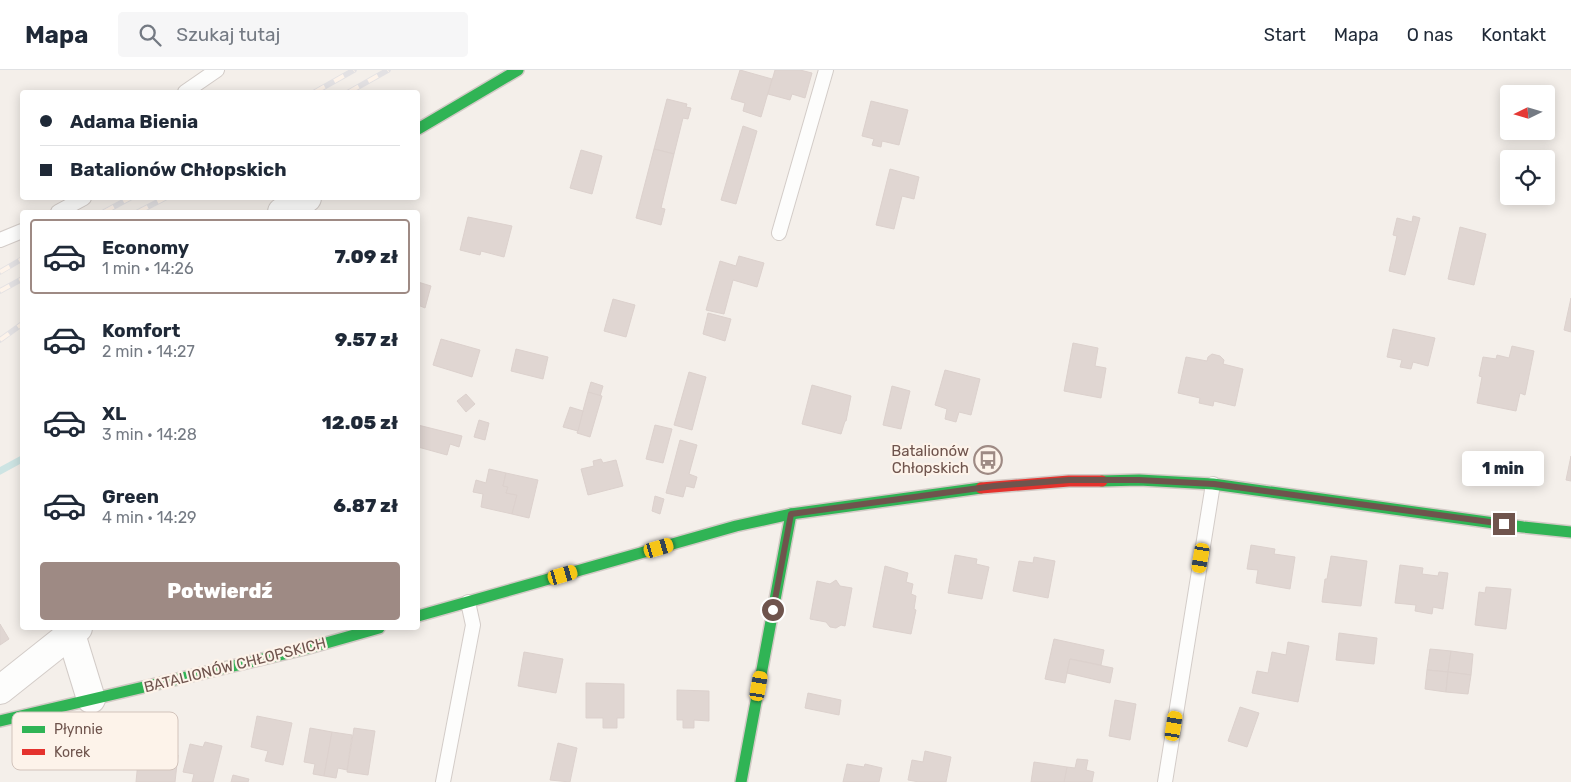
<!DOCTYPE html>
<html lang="pl">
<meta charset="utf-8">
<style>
body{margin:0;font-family:Rubik,sans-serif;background:#f6f6f7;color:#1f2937;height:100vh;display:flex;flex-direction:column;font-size:19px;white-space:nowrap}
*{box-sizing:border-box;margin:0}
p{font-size:16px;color:#747a83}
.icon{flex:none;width:28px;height:28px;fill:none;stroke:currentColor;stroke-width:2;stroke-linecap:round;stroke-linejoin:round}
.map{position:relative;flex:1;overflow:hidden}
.sheet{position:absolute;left:20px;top:140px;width:400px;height:420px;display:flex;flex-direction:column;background:#fff;border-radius:5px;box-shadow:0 2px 12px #0003}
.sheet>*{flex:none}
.top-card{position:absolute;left:20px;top:20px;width:400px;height:110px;border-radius:5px;box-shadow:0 2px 12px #0003;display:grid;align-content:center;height:110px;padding:0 20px;background:#fff}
.needle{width:32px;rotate:265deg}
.fabs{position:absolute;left:1500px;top:15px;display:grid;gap:10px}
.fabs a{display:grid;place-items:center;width:55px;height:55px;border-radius:5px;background:#fff;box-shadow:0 2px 12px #0003;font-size:25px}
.end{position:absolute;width:22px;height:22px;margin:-11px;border:6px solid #6f544d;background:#fff;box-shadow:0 0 0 2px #fff}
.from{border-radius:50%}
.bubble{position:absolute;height:35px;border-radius:5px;background:#fff;box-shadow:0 2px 12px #0003;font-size:16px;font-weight:800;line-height:35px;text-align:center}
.car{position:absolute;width:15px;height:30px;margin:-15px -8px;border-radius:6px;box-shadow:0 0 4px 1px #0007;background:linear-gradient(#f5c518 24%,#345 0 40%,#f5c518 0 76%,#345 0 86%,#f5c518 0)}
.top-card b{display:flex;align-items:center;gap:18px;height:48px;font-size:19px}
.top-card b+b{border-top:1px solid #e0e1e3}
.top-card i{width:12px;height:12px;background:#1f2937}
ul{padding:9px 0 0;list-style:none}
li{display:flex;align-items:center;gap:15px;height:75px;margin:0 10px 8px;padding:0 10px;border:2px solid transparent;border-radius:5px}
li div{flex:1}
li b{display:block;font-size:19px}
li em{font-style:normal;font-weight:800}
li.on{border-color:#9e8a84}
li>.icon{width:45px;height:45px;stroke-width:1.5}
.cta{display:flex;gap:10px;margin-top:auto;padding:10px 20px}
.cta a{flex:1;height:58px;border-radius:5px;background:#9e8a84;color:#fff;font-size:20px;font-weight:800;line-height:58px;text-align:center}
header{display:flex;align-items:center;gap:30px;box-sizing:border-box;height:70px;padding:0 25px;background:#fff;border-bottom:1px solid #e0e1e3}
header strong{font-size:24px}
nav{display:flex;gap:28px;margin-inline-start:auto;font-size:18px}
.search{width:350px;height:45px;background:#f6f6f7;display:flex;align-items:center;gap:12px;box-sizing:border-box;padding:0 18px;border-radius:5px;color:#747a83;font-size:19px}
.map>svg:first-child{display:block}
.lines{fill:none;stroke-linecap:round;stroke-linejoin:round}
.stream{stroke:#cde4e3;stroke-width:7}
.building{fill:#e0d6d2;stroke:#dcd1cd}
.lane-casing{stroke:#d3ccc8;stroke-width:16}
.street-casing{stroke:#d3ccc8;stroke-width:30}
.fast-casing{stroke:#d3cac6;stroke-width:14}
.jam-casing{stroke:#d3cac6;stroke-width:14}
.lane{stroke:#fdfdfc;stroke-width:14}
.street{stroke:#fdfdfc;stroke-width:28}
.fast{stroke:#30b455;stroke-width:11}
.jam{stroke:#e5322d;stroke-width:11}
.rail-casing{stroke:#e3e1e3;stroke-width:5.5}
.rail{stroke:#fdf3ea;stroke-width:4;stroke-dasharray:11;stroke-linecap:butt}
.route{stroke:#6f544d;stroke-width:6}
.labels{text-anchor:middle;stroke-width:4.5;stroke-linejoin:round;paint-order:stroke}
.poi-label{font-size:15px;fill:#6f544d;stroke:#fdf3ea;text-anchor:end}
.street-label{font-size:15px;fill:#6f544d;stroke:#fdf3ea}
.key{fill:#fdf3ea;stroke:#d2c3bb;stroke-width:1}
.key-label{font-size:14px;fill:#6f544d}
</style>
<header>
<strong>Mapa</strong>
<div class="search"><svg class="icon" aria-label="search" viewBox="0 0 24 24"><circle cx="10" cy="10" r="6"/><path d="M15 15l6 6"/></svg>Szukaj tutaj</div>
<nav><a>Start</a><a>Mapa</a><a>O nas</a><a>Kontakt</a></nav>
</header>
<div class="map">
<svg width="1571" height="712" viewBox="0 0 1571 712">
<rect width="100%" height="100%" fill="#f4efea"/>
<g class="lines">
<path class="stream" d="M0,401L22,389"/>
</g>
<g class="building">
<path d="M740,0L772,9L761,47L743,41L745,33L731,29Z"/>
<path d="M775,0H800L812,3L805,28L792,24L790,30L768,24Z"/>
<path d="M667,29L687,34L686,37L691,38L688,49L683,48L674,84L654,79Z"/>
<path d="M871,31L908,40L899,75L882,71L881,77L872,75L874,69L862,66Z"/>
<path d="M743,56L757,61L736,134L721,130Z"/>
<path d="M654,79L674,84L661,138L665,139L661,155L636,148Z"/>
<path d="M581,80L602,86L592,124L570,118Z"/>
<path d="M890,99L919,107L914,129L902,126L894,159L876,155Z"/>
<path d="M1413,146L1420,148L1405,205L1389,201L1397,166L1393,165L1397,148L1412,152Z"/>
<path d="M468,147L512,156L504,187L481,181L480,185L460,180Z"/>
<path d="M1460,157L1486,164L1474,215L1448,209Z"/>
<path d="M739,186L764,193L757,217L733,210L724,244L706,240L720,191L736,196Z"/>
<path d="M418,212L431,216L425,238L418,235Z"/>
<path d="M1571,228V262L1564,260Z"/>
<path d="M613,229L635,235L626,267L604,261Z"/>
<path d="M708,243L731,249L725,271L703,264Z"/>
<path d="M1393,259L1435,268L1428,296L1413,292L1411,299L1400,297L1402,290L1387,287Z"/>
<path d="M441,269L480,280L472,307L433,295Z"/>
<path d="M1073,273L1098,278L1095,296L1106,298L1101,328L1064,321Z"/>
<path d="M1512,276L1534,281L1525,325L1520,323L1516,341L1477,333L1482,307L1479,306L1483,287L1496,289L1497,285L1509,288Z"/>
<path d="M516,279L548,287L543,309L511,301Z"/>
<path d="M1212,284L1220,286L1224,290L1223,294L1243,299L1235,336L1214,331L1213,336L1199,333L1200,328L1178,323L1186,287L1207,291L1208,287Z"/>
<path d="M945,300L980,309L971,345L959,342L956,352L945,349L947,339L935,335Z"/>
<path d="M689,302L706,307L692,360L674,355Z"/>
<path d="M591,312L603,316L600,326L588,322Z"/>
<path d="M812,315L851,326L846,351H845L841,364L802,354Z"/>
<path d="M892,316L910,321L901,359L883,355Z"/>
<path d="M588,322L602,326L590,367L577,363Z"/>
<path d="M466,324L475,334L466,342L457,331Z"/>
<path d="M570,337L583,341L578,361L563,357Z"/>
<path d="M479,350L489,353L485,370L474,367Z"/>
<path d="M418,355L462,366L459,377L450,374L447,385L418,377Z"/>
<path d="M655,355L672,359L663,393L646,389Z"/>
<path d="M680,370L697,375L689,404L697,407L694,418L686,416L683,427L666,423Z"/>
<path d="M1571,386V411L1566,410Z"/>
<path d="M601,389L603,393L616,390L623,416L588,425L581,399L594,396L593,391Z"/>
<path d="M489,399L506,403L503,416L508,417L506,423L517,425L512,444L481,437L483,424L473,422L476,410L486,413Z"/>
<path d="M506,403L538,410L529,448L512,444L517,425L506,423L508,417L503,416Z"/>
<path d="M655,426L664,429L660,444L652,441Z"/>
<path d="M1251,475L1275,479L1274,484L1295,487L1290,519L1256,513L1258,500L1247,499Z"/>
<path d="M955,485L977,489L976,494L989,497L982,529L948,523Z"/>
<path d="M1331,486L1367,491L1361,536L1322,532L1325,509H1327Z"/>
<path d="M1034,487L1055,491L1048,528L1013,521L1019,491L1033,493Z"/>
<path d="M1400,495L1423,498L1422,504L1438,506L1439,502L1448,503L1443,539L1433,537L1432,544L1415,541L1416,535L1395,533Z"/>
<path d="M885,496L908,503L906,512L913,514L911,524L916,526L914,539L916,540L911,564L873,557Z"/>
<path d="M836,510L840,516L852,518L845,556L841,555L836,558L830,557L826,552L810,549L817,511L830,514Z"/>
<path d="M1486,517L1511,519L1506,559L1475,555L1479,522L1485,523Z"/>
<path d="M0,554L9,569L0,575Z"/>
<path d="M1339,563L1377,568L1374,594L1336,590Z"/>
<path d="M1054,569L1104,580L1101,595L1070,589L1065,613L1045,609Z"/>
<path d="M1288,572L1309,576L1298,632L1252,623L1257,601L1268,603L1272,582L1286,585Z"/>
<path d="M1430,579L1451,581L1448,602L1427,600Z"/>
<path d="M1451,581L1473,584L1471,605L1448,602Z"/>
<path d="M524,582L563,589L556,623L518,616Z"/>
<path d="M1070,589L1113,598L1110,613L1067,603Z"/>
<path d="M1427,600L1448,602L1446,622L1425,619Z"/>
<path d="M1448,602L1471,605L1468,624L1446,622Z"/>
<path d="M586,613L624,614V648H617V658H603V648H586Z"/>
<path d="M677,620L709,621V651L694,650V658H683V650H677Z"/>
<path d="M808,623L841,630L839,645L805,638Z"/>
<path d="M1115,630L1136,634L1130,670L1109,666Z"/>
<path d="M1240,637L1259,643L1247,677L1228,671Z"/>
<path d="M257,646L292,653L283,695L265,691L268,681L251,677Z"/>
<path d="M310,658L332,662L324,706L313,704L315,694L304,692Z"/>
<path d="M354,658L375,661L368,705L347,702Z"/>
<path d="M332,662L352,665L347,700L338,698L336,708L324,706Z"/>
<path d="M205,672L222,676L213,712H192L194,704L183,702L190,674L203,677Z"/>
<path d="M558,673L577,678L570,712L550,710Z"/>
<path d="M156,675L165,676L164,683L178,685L175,712H136L139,681L155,682Z"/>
<path d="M925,681L951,687L946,712H919L908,710L912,690L923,692Z"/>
<path d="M1077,689L1088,690L1086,700L1094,702L1092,712H1064L1067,697L1075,698Z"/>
<path d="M1034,692L1067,697L1064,712H1031Z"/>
<path d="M847,694L864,697L865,694L882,698L879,712H843Z"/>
<path d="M233,705L249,709L248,712H231Z"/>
</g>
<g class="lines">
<defs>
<g id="lane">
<path d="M185,22L217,0"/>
<path d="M58,142L84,128"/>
<path d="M779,163L826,0"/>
<path d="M0,170L22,161"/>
<path d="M443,712L473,555L468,532"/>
<path d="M1165,712L1213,414"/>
</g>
<g id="street">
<path d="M282,142L307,128"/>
<path d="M71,564L91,629"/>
<path d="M0,620L78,558"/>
</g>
<g id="fast">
<path d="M418,59L518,0"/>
<path d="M1102,411L1139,410L1213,414L1523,457L1571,462"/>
<path d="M418,546L736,456L791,444L981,418"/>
<path d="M0,651L305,579L379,558"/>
<path d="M741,712L791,444"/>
</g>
<path id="jam" d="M981,418L1069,411H1102"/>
</defs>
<use href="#lane" class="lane-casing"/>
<use href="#street" class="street-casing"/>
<use href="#fast" class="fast-casing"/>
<use href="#jam" class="jam-casing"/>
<use href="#lane" class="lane"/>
<use href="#street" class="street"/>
<use href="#fast" class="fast"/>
<use href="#jam" class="jam"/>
<defs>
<g id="rail">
<path d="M315,22L354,0"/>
<path d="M349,22L388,0"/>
<path d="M104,142L130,128"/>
<path d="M138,142L165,128"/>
<path d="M0,202L22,189"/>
<path d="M0,221L22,209"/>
<path d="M0,270L22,254"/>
</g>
</defs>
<use href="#rail" class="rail-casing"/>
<use href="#rail" class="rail"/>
</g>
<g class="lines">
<path class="route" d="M773,540L791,444L994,416L1069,410H1139L1214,414L1504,454"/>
</g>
<defs>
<symbol id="bus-ring" viewBox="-11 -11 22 22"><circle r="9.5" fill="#fdf3ea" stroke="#9e8a84" stroke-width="1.5"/><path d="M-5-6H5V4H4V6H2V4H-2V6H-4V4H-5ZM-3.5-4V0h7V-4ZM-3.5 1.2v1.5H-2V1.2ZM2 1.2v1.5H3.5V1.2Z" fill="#9e8a84"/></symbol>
</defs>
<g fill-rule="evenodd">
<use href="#bus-ring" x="972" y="374" width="32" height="32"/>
</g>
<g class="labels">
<g class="poi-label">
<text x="969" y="386">Batalionów<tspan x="969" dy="17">Chłopskich</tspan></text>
</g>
<g class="street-label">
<text transform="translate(235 595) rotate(-14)" y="5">BATALIONÓW CHŁOPSKICH</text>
</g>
</g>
<rect x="12" y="642" width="166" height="58" rx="8" class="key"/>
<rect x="22" y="656" width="23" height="7" fill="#30b455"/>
<rect x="22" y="679" width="23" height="6" fill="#e5322d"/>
<g class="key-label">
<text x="54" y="664">Płynnie</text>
<text x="54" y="687">Korek</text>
</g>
</svg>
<div class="fabs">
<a><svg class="needle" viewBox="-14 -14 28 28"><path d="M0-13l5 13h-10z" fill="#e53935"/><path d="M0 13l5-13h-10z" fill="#747a83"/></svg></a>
<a><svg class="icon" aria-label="locate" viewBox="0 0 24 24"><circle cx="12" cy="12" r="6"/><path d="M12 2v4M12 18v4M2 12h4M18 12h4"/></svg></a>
</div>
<i class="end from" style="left:773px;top:540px"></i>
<i class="end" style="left:1504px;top:454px"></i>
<div class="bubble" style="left:1462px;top:381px;width:82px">1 min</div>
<i class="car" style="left:659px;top:478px;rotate:74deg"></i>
<i class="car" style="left:1201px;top:488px;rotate:190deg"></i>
<i class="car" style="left:563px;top:505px;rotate:74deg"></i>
<i class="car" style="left:759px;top:616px;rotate:10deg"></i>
<i class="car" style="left:1174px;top:656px;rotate:9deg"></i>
<div class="top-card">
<b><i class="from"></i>Adama Bienia</b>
<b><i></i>Batalionów Chłopskich</b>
</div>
<section class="sheet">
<ul>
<li class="on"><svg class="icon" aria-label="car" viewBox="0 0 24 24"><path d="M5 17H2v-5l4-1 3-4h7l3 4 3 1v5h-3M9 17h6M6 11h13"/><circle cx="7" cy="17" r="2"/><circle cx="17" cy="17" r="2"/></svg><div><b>Economy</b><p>1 min · 14:26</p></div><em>7.09 zł</em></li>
<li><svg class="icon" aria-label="car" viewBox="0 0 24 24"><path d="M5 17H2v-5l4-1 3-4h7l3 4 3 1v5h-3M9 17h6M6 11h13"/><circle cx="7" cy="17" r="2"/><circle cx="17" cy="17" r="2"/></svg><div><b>Komfort</b><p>2 min · 14:27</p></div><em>9.57 zł</em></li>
<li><svg class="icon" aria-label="car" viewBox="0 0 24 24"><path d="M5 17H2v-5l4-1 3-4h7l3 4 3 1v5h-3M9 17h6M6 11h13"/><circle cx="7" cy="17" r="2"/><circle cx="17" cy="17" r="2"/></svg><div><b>XL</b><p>3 min · 14:28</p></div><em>12.05 zł</em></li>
<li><svg class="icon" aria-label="car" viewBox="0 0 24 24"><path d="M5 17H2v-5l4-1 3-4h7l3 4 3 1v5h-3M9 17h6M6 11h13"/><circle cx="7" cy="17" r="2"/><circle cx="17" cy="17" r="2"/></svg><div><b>Green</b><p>4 min · 14:29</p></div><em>6.87 zł</em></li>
</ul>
<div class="cta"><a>Potwierdź</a></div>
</section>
</div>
